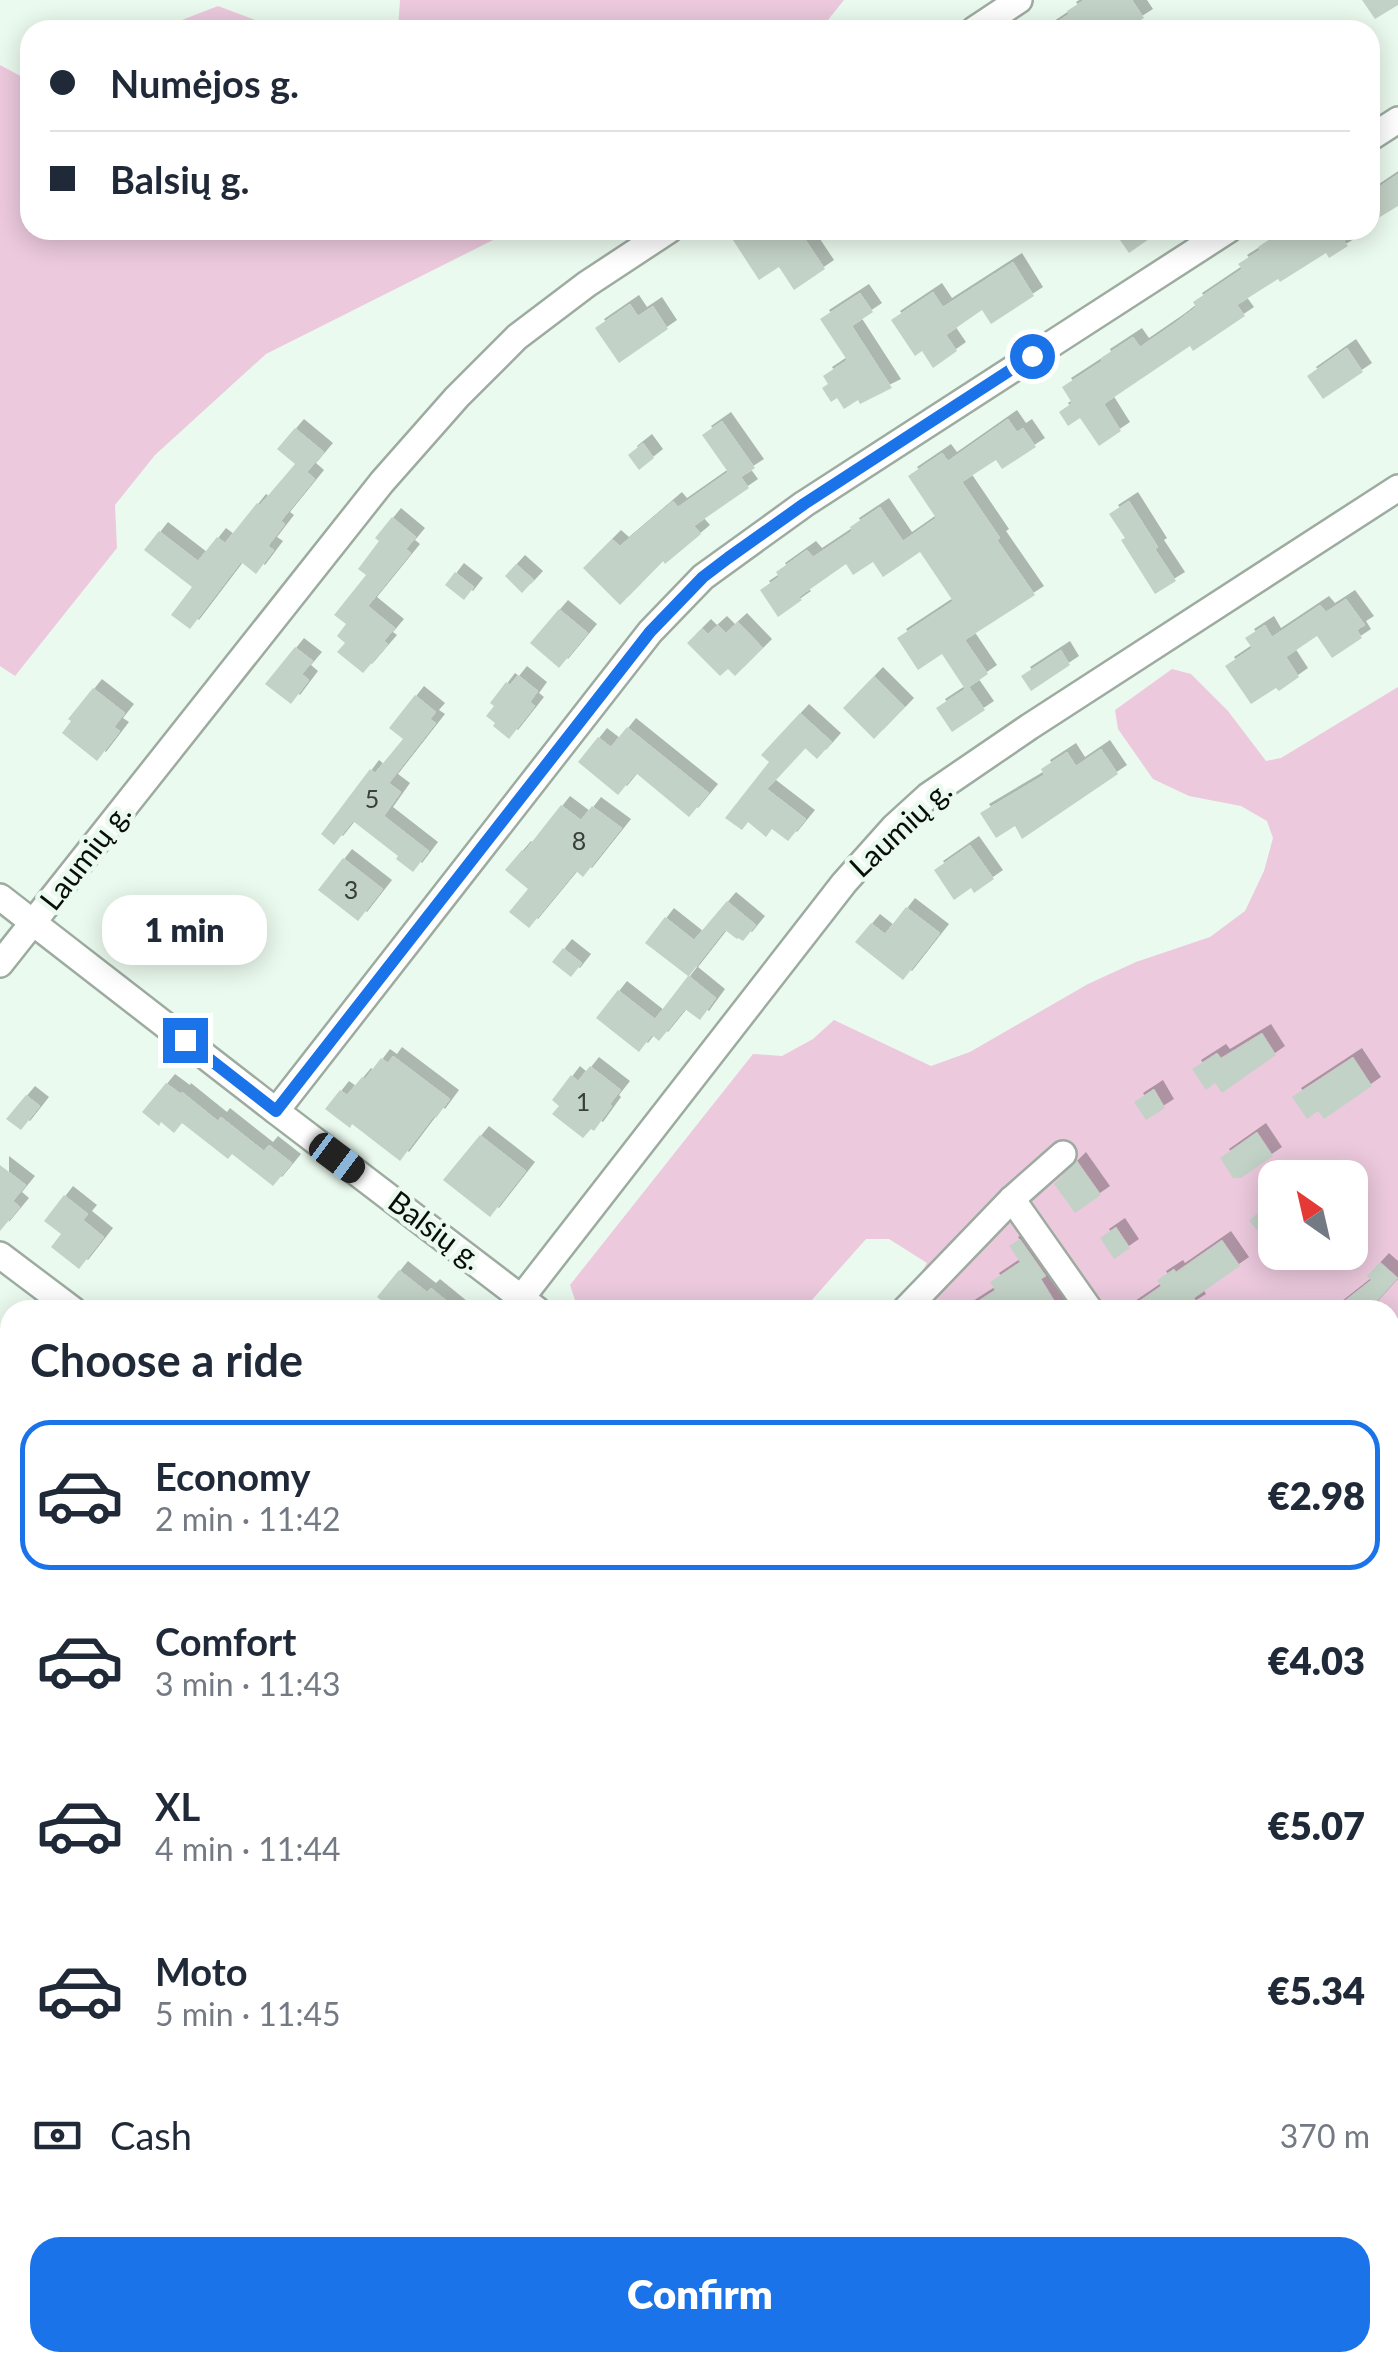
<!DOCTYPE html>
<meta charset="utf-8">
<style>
body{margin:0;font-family:Lato,sans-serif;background:#f6f6f7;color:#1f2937;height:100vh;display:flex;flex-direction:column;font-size:38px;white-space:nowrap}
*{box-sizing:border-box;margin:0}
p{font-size:32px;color:#747a83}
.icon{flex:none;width:55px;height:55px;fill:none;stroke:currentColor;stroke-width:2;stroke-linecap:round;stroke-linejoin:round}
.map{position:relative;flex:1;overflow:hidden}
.drawer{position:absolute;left:0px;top:1300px;width:1400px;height:1072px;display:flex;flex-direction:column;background:#fff;border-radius:30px 30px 0 0;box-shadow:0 5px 25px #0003}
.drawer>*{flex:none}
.banner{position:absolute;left:20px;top:20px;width:1360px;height:220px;border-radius:30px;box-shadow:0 5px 25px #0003;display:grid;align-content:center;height:220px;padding:0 30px;background:#fff}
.needle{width:65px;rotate:326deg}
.fabs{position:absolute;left:1258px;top:1160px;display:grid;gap:20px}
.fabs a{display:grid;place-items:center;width:110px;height:110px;border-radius:20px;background:#fff;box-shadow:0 5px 25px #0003;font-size:50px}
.end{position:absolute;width:45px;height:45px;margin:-22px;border:12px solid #1a73e8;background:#fff;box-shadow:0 0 0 5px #fff}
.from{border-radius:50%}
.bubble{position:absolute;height:70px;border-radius:30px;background:#fff;box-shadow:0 5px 25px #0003;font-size:32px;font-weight:800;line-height:70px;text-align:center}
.car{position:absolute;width:30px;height:60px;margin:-30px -15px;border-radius:12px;box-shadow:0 0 8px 2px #0007;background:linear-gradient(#222 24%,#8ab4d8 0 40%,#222 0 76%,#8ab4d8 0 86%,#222 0)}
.banner b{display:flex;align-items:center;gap:35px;height:95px;font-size:38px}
.banner b+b{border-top:2px solid #e0e1e3}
.banner i{width:25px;height:25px;background:#1f2937}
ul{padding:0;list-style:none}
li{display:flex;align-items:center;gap:30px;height:150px;margin:0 20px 15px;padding:0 10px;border:5px solid transparent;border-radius:30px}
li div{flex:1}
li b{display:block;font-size:38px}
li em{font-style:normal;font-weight:800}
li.on{border-color:#1a73e8}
li>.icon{width:90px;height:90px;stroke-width:1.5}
h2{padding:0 30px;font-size:45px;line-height:120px}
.pay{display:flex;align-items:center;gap:25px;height:110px;padding:0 30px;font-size:38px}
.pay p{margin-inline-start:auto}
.primary-button{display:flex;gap:20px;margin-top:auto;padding:20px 30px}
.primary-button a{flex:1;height:115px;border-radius:30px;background:#1a73e8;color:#fff;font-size:40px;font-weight:800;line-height:115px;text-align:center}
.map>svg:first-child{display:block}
.green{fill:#ecc9dd;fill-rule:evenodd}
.building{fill:#c3d2c6;filter:url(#shadow)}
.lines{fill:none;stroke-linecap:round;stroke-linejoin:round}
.minor-casing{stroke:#9daba0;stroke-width:30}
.minor{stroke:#fff;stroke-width:25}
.route{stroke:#1a73e8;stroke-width:12}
.labels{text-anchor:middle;stroke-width:9;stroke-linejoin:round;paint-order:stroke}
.number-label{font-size:25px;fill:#383f39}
.street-label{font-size:30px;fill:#090e0a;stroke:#ebfaee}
</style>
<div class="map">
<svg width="1398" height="2371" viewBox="0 0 1398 2371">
<defs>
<filter id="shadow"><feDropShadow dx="9" dy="-9" stdDeviation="0" flood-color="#0004"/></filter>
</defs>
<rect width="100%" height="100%" fill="#ebfaee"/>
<g class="green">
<path d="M400,0H844L820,30H398Z"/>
<path d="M218,6L263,23L268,30H156Z"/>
<path d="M0,65L26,79L30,78V230H513L266,354L155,455L115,505L117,548L15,676L0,666Z"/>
<path d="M1172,669L1191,674L1228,711L1266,761L1281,758L1398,687V2371H0V2145L10,2134V2362H1390V1310H899L927,1263L889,1239H866L803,1310H584L577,1306L570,1285L753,1054L782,1056L813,1039L834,1020L931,1066L970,1052L1088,984L1136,962L1210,937L1245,911L1264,871L1273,838L1267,821L1241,806L1189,796L1153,779L1118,729L1115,710ZM1275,1178H1350V1252H1275Z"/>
<path d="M0,1336L10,1341V1382L0,1395Z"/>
</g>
<g class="building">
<path d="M1084,0H1132L1144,18L1125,30H1045L1069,14L1067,11Z"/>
<path d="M1362,0H1398V5L1375,19Z"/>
<path d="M1398,174V206L1370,223V193Z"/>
<path d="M741,230H799L825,269L794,290L779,267L759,280L731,237Z"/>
<path d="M1113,230H1162L1129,253Z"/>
<path d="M1284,230H1360L1344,241L1348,246L1329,258L1326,253L1280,282L1278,279L1237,305L1245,316L1193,351L1190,346L1104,404L1121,431L1099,446L1080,418L1068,426L1059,412L1072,403L1062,387L1102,361L1101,358L1133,337L1140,347L1175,323L1196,307L1193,302L1242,269L1238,264L1260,250L1258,247Z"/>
<path d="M1013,262L1034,296L991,324L982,310L946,335L957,351L933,368L922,351L915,356L891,320L933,292L943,307Z"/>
<path d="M860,293L873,312L852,326L892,388L860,404L858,400L844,409L837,398L831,402L822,388L828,384L823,376L847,360L820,319Z"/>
<path d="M630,304L638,316L653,306L668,329L619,363L595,328Z"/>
<path d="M1347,348L1363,372L1323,399L1307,376Z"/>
<path d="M1008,419L1017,432L1023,428L1036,447L1002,469L996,460L962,482L1000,538L997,540L1035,595L965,640L988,674L969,687L985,710L952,732L936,708L965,689L942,654L918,670L897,638L953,601L920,552L883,577L873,562L853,575L846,564L799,597L802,600L778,617L760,590L779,577L776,572L807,550L813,557L852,531L850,527L880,507L903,541L936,518L908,476L942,453L948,461Z"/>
<path d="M722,421L755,468L741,477L749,488L694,526L701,534L665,564L663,561L620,605L583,568L612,539L620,546L673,501L678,507L728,472L702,435Z"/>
<path d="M295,428L324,452L307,472L315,479L281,521L285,524L268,546L274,550L256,574L241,562L190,629L171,615L192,587L144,550L159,531L198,561L217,537L225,543L257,503L260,505L295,464L277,449Z"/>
<path d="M643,443L654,458L639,470L628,455Z"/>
<path d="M1129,501L1158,547L1155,549L1176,581L1155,594L1121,540L1125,538L1109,514Z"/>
<path d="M392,517L416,537L406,549L411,553L368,606L395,628L384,641L388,644L363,673L337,652L345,643L337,636L346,624L334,615L366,575L358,569L379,541L375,538Z"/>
<path d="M516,564L534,580L522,593L505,576Z"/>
<path d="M455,572L474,587L464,600L445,585Z"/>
<path d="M1346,599L1365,625L1357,630L1362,638L1332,658L1317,636L1286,657L1299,677L1279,691L1276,688L1251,704L1225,666L1252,648L1245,638L1265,625L1272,637L1320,605L1326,612Z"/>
<path d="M559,609L588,633L559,668L530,643Z"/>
<path d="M738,622L763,648L735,676L728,669L720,676L687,643L702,628L708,634L718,625L726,633Z"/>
<path d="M295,647L313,661L302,674L309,680L291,704L265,684Z"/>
<path d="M1061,650L1070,665L1031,691L1021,676Z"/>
<path d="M518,675L538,691L530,702L535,706L509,739L493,726L495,723L486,716L494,706L490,703L506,682L510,685Z"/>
<path d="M874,676L905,707L874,739L843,708Z"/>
<path d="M93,688L125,713L114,727L120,731L97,761L62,733L71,721L68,719Z"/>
<path d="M415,695L436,712L430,719L436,723L389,783L401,792L384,816L429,851L413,872L396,859L398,856L353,821L334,845L321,834L370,769L375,773L403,739L389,728Z"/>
<path d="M800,713L832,742L817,759L805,748L767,789L806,819L788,841L772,829L766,837L748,822L742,830L725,818L769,762L761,755Z"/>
<path d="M627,727L709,793L689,817L636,773L618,795L578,762L598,737L611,747Z"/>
<path d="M1101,749L1118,774L1022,839L1015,826L996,838L980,813L1044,775L1041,769L1067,752L1076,766Z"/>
<path d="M561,805L581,820L592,806L622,828L583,877L576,871L529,928L509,912L528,889L505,870L522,850L524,852Z"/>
<path d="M970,845L994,879L974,893L971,888L954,900L934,870Z"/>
<path d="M343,858L383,889L358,921L318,890Z"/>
<path d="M727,901L756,925L743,941L738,938L737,939L725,930L689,976L716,998L700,1020L685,1009L659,1041L652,1035L639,1052L596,1018L618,990L655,1019L688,976L645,943L665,917L694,940Z"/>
<path d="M906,907L940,933L903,980L855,942L871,923L885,934Z"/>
<path d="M563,948L582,963L571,977L552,962Z"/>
<path d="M1262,1033L1276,1055L1222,1093L1215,1083L1206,1090L1192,1069L1217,1053L1221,1058Z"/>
<path d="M393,1056L450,1099L436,1118L434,1116L400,1161L352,1124L350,1128L325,1109L340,1090L347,1095L362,1077L365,1079L381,1058L388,1063Z"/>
<path d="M1353,1057L1372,1086L1324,1119L1318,1111L1307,1119L1292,1097Z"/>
<path d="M590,1066L621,1090L610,1104L612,1106L594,1131L591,1129L583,1138L552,1114L559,1106L552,1100L571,1075L578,1081Z"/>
<path d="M166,1083L181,1094L182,1092L218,1121L221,1117L264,1151L269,1145L292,1163L273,1186L232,1154L228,1159L182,1123L174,1133L161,1122L159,1126L142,1112Z"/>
<path d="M1154,1089L1165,1108L1146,1120L1134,1102Z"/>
<path d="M26,1095L40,1106L21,1130L6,1119Z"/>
<path d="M1257,1132L1273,1156L1241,1178H1233L1220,1158Z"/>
<path d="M480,1135L526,1171L490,1217L443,1180Z"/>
<path d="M1077,1161L1101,1195L1075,1213L1054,1184Z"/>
<path d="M0,1165L26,1185L13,1201L20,1207L0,1231Z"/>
<path d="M64,1195L88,1214L83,1220L104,1237L79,1269L51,1247L61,1234L44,1221Z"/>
<path d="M1275,1197V1250L1249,1221Z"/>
<path d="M1116,1227L1130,1248L1114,1259L1100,1238Z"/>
<path d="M1020,1239L1046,1276L1041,1279L1060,1310H964L995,1290L990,1282L1020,1262L1009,1246Z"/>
<path d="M1222,1240L1240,1266L1194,1298L1197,1303L1186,1310H1126L1161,1286L1157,1280L1174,1269L1176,1272Z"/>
<path d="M1380,1262L1398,1278L1369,1310H1333L1371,1280L1367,1276Z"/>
<path d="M399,1270L427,1292L431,1288L458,1310H393L377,1297Z"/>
</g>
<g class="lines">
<defs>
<g id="minor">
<path d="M974,30L1019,0"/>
<path d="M1370,138L1398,120"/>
<path d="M0,897L276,1111L537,1310"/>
<path d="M0,964L382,482L457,397L517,337L587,284L669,230"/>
<path d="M276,1111L650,632L703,577L804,504L1228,230"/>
<path d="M1012,1199L1090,1310"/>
<path d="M0,1255L73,1310"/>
<path d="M522,1297L844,883L894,827L928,796L1029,727L1398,488"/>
<path d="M905,1310L1012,1199L1063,1154"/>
<path d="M1390,1428L1398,1420"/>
<path d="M0,1647L10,1655"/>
<path d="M1390,1827L1398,1841"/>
<path d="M0,2121L10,2109"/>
<path d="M1390,2127L1398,2117"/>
<path d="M1390,2290L1398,2296"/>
<path d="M763,2362L773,2371"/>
<path d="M1125,2362L1136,2371"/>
<path d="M146,2371L153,2362"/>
<path d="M722,2371L729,2362"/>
<path d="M1194,2371L1201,2362"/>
</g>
</defs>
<use href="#minor" class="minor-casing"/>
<use href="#minor" class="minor"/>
</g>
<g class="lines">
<path class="route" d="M185,1040L276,1111L650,632L703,577L728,558L804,504L1032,356"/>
</g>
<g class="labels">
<g class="number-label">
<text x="372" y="808">5</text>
<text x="579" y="850">8</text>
<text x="351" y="899">3</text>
<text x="583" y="1111">1</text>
</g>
<g class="street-label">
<text transform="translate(901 829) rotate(-43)" y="10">Laumių g.</text>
<text transform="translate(86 857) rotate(-52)" y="10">Laumių g.</text>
<text transform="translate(435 1231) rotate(37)" y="10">Balsių g.</text>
</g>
</g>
</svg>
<div class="fabs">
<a><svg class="needle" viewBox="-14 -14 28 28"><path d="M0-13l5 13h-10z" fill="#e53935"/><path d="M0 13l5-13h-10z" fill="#747a83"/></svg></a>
</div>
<i class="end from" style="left:1032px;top:356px"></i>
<i class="end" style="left:185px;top:1040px"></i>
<div class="bubble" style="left:102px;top:895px;width:165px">1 min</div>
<i class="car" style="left:337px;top:1158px;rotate:127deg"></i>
<div class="banner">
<b><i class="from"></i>Numėjos g.</b>
<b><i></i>Balsių g.</b>
</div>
<section class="drawer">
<h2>Choose a ride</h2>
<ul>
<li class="on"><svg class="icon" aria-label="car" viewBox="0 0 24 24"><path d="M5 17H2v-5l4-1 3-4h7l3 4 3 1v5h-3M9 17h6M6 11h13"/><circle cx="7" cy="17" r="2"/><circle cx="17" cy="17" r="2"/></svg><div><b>Economy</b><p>2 min · 11:42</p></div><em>€2.98</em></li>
<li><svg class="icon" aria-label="car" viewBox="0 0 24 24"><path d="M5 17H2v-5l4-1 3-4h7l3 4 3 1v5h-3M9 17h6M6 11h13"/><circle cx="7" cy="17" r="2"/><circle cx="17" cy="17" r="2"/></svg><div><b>Comfort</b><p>3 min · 11:43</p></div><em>€4.03</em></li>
<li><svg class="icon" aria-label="car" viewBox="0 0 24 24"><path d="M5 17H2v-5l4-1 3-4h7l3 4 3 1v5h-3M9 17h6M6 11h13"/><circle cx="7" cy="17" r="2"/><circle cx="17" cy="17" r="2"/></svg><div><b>XL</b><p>4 min · 11:44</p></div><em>€5.07</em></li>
<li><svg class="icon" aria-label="car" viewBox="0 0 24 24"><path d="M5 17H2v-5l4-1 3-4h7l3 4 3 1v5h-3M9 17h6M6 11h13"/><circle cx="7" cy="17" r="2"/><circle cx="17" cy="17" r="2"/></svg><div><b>Moto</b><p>5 min · 11:45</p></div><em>€5.34</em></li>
</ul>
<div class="pay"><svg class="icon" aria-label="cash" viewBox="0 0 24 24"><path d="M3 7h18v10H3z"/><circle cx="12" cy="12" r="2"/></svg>Cash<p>370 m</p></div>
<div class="primary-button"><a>Confirm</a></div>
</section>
</div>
